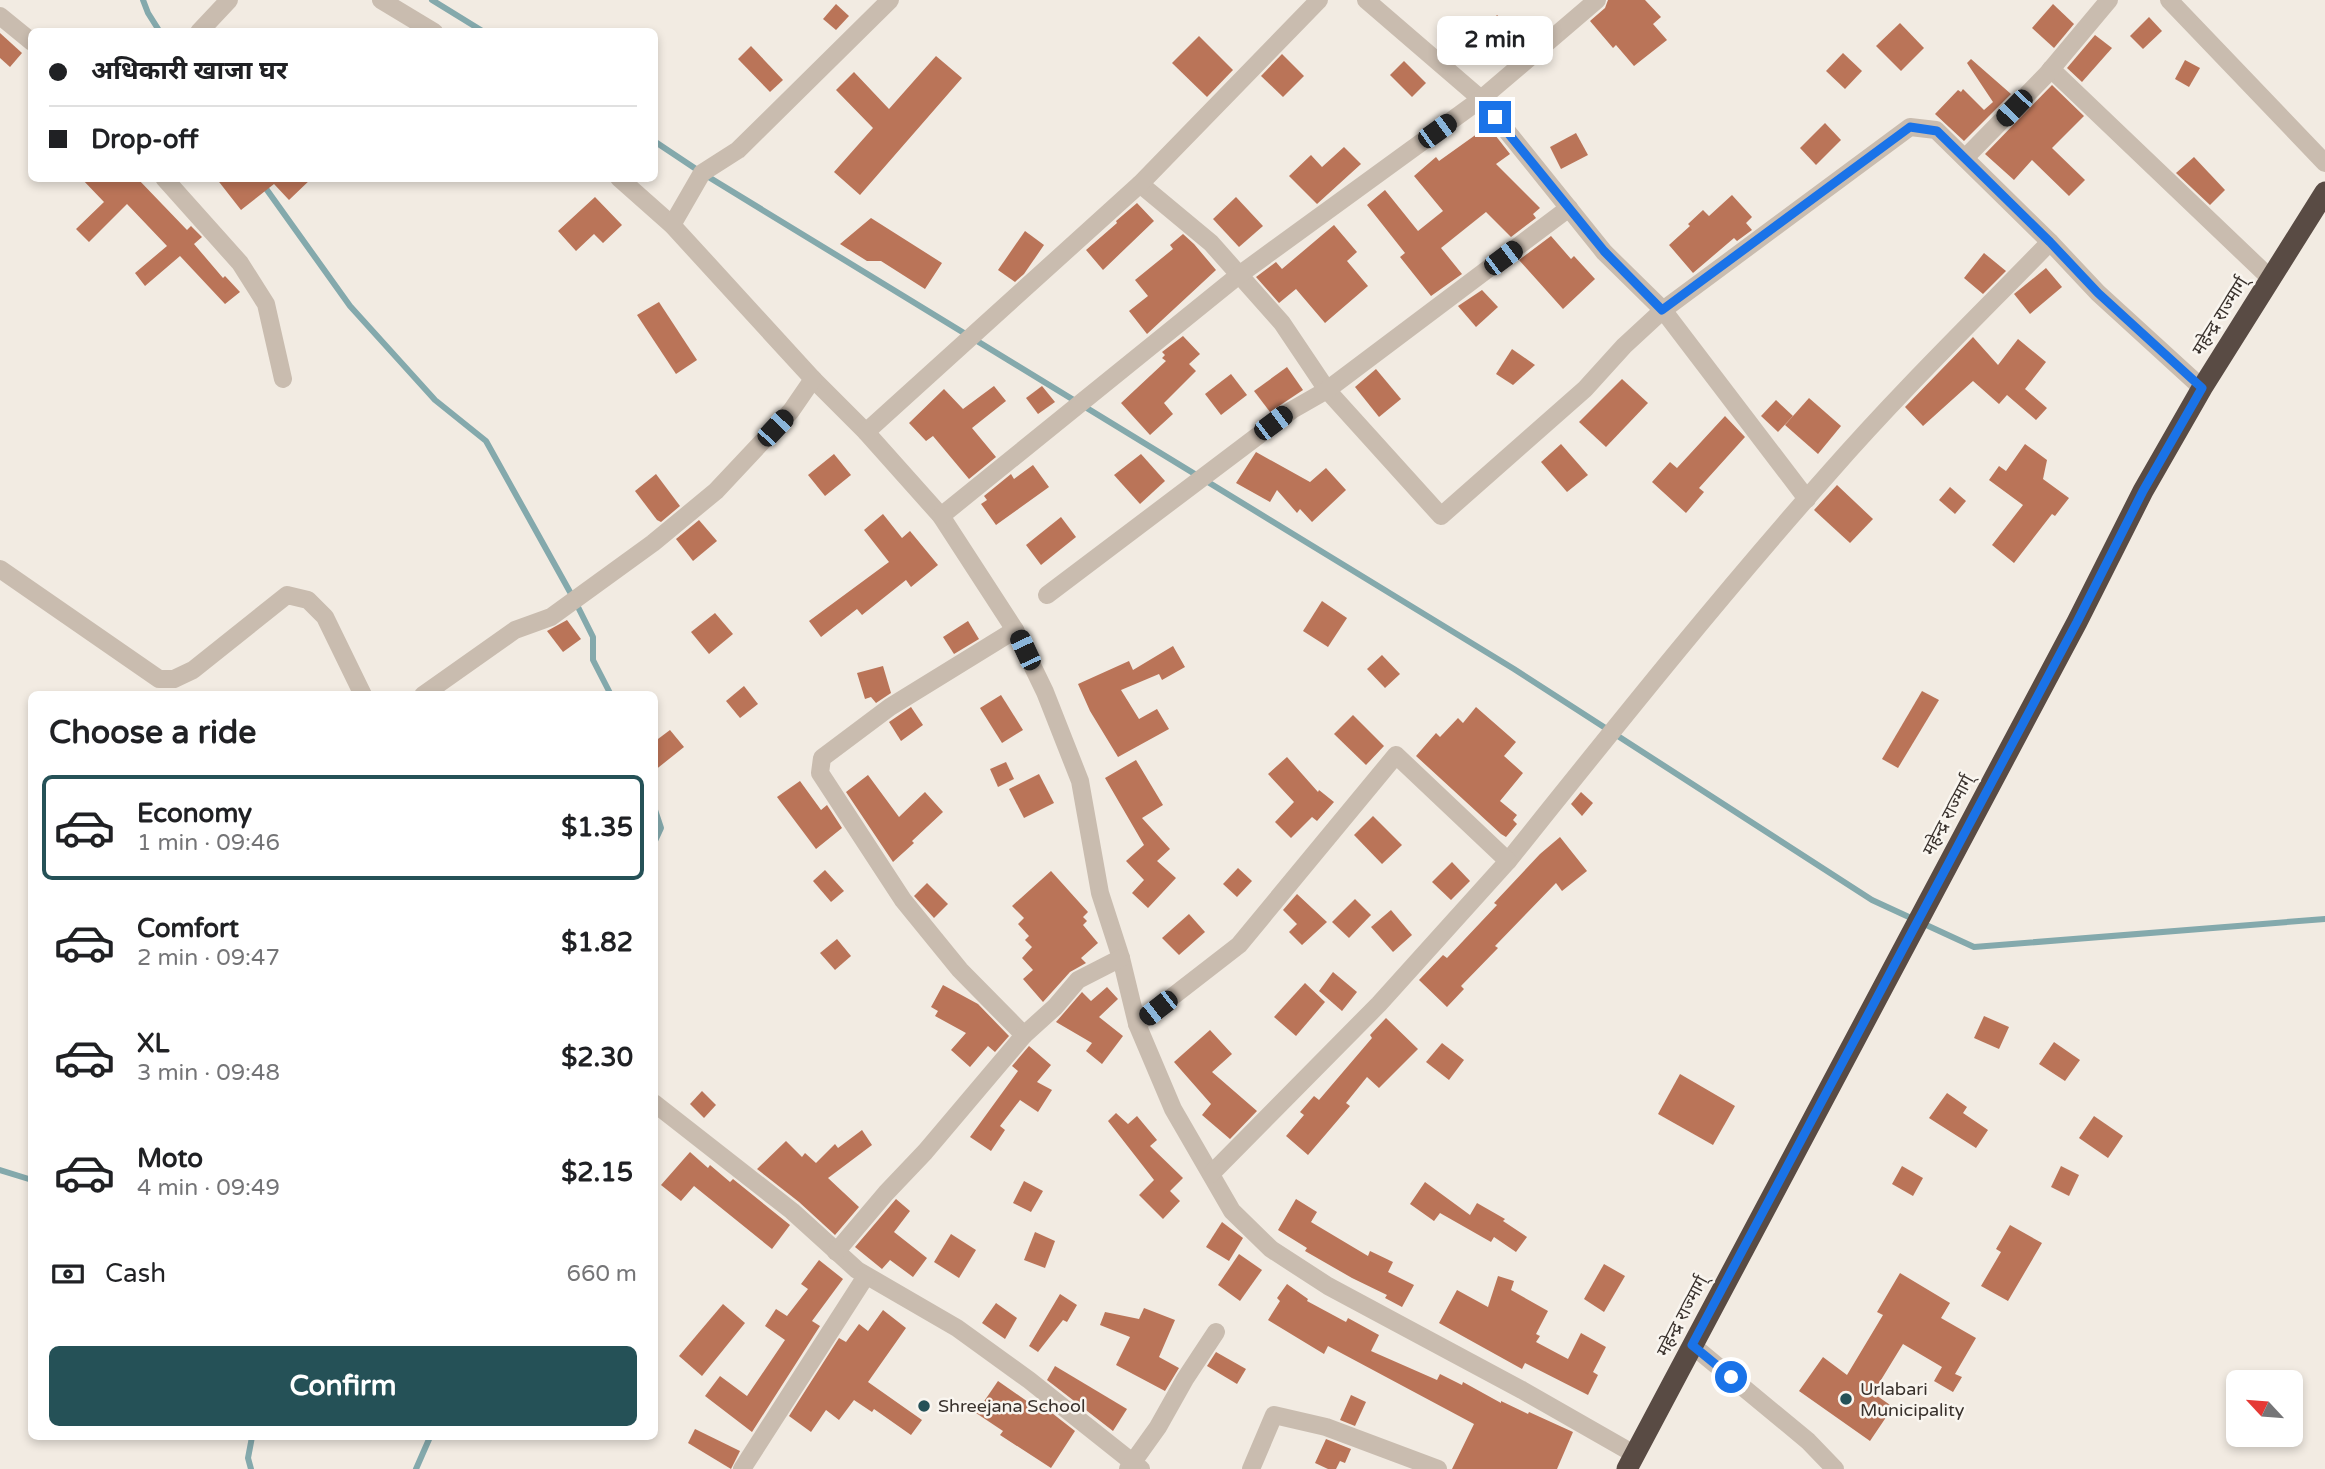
<!DOCTYPE html>
<meta charset="utf-8">
<style>
body{margin:0;font-family:"Varela Round","Noto Sans Devanagari",sans-serif;background:#f2f2f2;color:#202124;height:100vh;display:flex;flex-direction:column;font-size:26px;white-space:nowrap}
*{box-sizing:border-box;margin:0}
p{font-size:23px;color:#757577}
.icon{flex:none;width:38px;height:38px;fill:none;stroke:currentColor;stroke-width:2;stroke-linecap:round;stroke-linejoin:round}
.map{position:relative;flex:1;overflow:hidden}
.panel{position:absolute;left:28px;top:691px;width:630px;height:749px;display:flex;flex-direction:column;background:#fff;border-radius:10px;box-shadow:0 4px 10px #0003}
.panel>*{flex:none}
.guide{position:absolute;left:28px;top:28px;width:630px;height:154px;border-radius:10px;box-shadow:0 4px 10px #0003;display:grid;align-content:center;height:154px;padding:0 21px;background:#fff}
.needle{width:46px;rotate:296deg}
.fabs{position:absolute;left:2226px;top:1370px;display:grid;gap:14px}
.fabs a{display:grid;place-items:center;width:77px;height:77px;border-radius:10px;background:#fff;box-shadow:0 4px 10px #0003;font-size:35px}
.end{position:absolute;width:32px;height:32px;margin:-16px;border:9px solid #1a73e8;background:#fff;box-shadow:0 0 0 4px #fff}
.from{border-radius:50%}
.bubble{position:absolute;height:49px;border-radius:10px;background:#fff;box-shadow:0 4px 10px #0003;font-size:23px;font-weight:700;line-height:49px;text-align:center}
.car{position:absolute;width:21px;height:42px;margin:-21px -10px;border-radius:9px;box-shadow:0 0 5px 2px #0007;background:linear-gradient(#222 24%,#8ab4d8 0 40%,#222 0 76%,#8ab4d8 0 86%,#222 0)}
.guide b{display:flex;align-items:center;gap:24px;height:66px;font-size:26px}
.guide b+b{border-top:2px solid #e0e0e0}
.guide i{width:18px;height:18px;background:#202124}
ul{padding:0;list-style:none}
li{display:flex;align-items:center;gap:21px;height:105px;margin:0 14px 10px;padding:0 7px;border:4px solid transparent;border-radius:10px}
li div{flex:1}
li b{display:block;font-size:26px}
li em{font-style:normal;font-weight:700}
li.active{border-color:#255157}
li>.icon{width:63px;height:63px;stroke-width:1.5}
h2{padding:0 21px;font-size:32px;line-height:84px}
.pay{display:flex;align-items:center;gap:18px;height:77px;padding:0 21px;font-size:26px}
.pay p{margin-inline-start:auto}
.button{display:flex;gap:14px;margin-top:auto;padding:14px 21px}
.button a{flex:1;height:80px;border-radius:10px;background:#255157;color:#fff;font-size:28px;font-weight:700;line-height:80px;text-align:center}
.map>svg:first-child{display:block}
.lines{fill:none;stroke-linecap:round;stroke-linejoin:round}
.stream{stroke:#84a9ac;stroke-width:6}
.building{fill:#ba7458}
.street{stroke:#c9bcaf;stroke-width:18}
.highway{stroke:#594b44;stroke-width:21}
.route{stroke:#1a73e8;stroke-width:9}
.poi-dot{fill:#255157;stroke:#f9f5ef;stroke-width:2.5}
.labels{text-anchor:middle;stroke-width:5;stroke-linejoin:round;paint-order:stroke}
.street-label{font-size:18px;fill:#39312c;stroke:#f9f5ef}
.poi-label{font-size:18px;fill:#39312c;stroke:#f9f5ef;text-anchor:start}
</style>
<div class="map">
<svg width="2325" height="1469" viewBox="0 0 2325 1469">
<rect width="100%" height="100%" fill="#f2ebe2"/>
<g class="lines">
<g class="stream">
<path d="M143,0L148,13L160,32"/>
<path d="M432,0L484,32"/>
<path d="M654,141L702,173L1514,669L1872,900L1974,947L2325,919"/>
<path d="M262,183L350,306L435,400L486,441L575,601L593,637V660L611,695"/>
<path d="M654,807L661,828L654,843"/>
<path d="M0,1170L32,1180"/>
<path d="M251,1469L248,1458L252,1437"/>
<path d="M416,1469L430,1437"/>
</g>
</g>
<g class="building">
<path d="M1608,0H1645L1661,17L1653,24L1667,40L1634,66L1616,45L1613,48L1590,21L1605,8Z"/>
<path d="M836,4L849,16L836,30L823,19Z"/>
<path d="M2053,4L2074,24L2054,48L2032,28Z"/>
<path d="M1497,15L1524,39L1505,60L1478,36Z"/>
<path d="M2149,17L2162,31L2143,49L2130,36Z"/>
<path d="M1900,23L1924,48L1901,71L1876,46Z"/>
<path d="M0,33L22,53L10,67L0,58Z"/>
<path d="M2095,35L2112,48L2082,82L2067,68Z"/>
<path d="M1199,36L1233,70L1207,97L1172,63Z"/>
<path d="M751,46L783,80L770,92L738,59Z"/>
<path d="M1843,53L1862,71L1845,89L1826,71Z"/>
<path d="M1282,54L1304,76L1283,97L1261,76Z"/>
<path d="M936,56L962,78L860,195L834,172L873,128L836,90L854,72L889,109Z"/>
<path d="M1971,59L2011,94L1964,141L1935,114L1958,90L1961,92L1963,89L1984,110L1993,102L1967,63Z"/>
<path d="M2185,60L2200,68L2189,87L2175,79Z"/>
<path d="M1404,61L1426,83L1412,97L1390,75Z"/>
<path d="M2052,85L2084,116L2052,148L2085,180L2069,196L2032,160L2014,180L1985,154Z"/>
<path d="M1825,123L1841,140L1816,165L1800,148Z"/>
<path d="M1488,126L1510,154L1496,164L1540,208L1533,214L1536,218L1511,237L1486,212L1441,248L1462,274L1431,296L1400,257L1405,253L1367,205L1385,190L1418,231L1443,211L1414,176L1436,157L1439,161Z"/>
<path d="M1576,133L1588,155L1561,169L1550,147Z"/>
<path d="M1344,147L1361,164L1317,204L1289,176L1311,155L1322,167Z"/>
<path d="M2194,157L2225,190L2210,205L2176,173Z"/>
<path d="M81,178H137L187,230L191,226L202,237L194,244L223,278L225,276L240,292L225,304L180,256L145,286L135,273L167,246L127,204L89,242L76,229L104,202Z"/>
<path d="M216,178H312L289,200L274,184L241,210Z"/>
<path d="M1732,195L1752,217L1746,223L1752,230L1737,241L1734,238L1693,273L1669,245L1690,226L1688,224L1703,210L1709,216Z"/>
<path d="M595,197L622,225L603,243L594,234L576,251L558,231Z"/>
<path d="M1236,197L1263,226L1239,247L1213,219Z"/>
<path d="M1137,203L1154,221L1103,270L1086,250L1117,223L1116,221Z"/>
<path d="M871,218L942,263L925,289L881,261H867L840,244Z"/>
<path d="M1334,225L1357,252L1347,261L1368,286L1325,323L1296,289L1279,303L1256,277L1276,262L1282,269Z"/>
<path d="M1025,231L1044,245L1024,274L1015,282L998,270Z"/>
<path d="M1183,234L1194,244L1216,270L1147,334L1129,311L1148,296L1135,280L1173,249L1170,245Z"/>
<path d="M1551,236L1571,259L1574,256L1595,279L1563,309L1519,260Z"/>
<path d="M1984,253L2006,271L1983,294L1964,278Z"/>
<path d="M2046,268L2062,287L2030,314L2014,294Z"/>
<path d="M1482,290L1498,307L1476,327L1458,306Z"/>
<path d="M659,302L697,360L676,374L637,315Z"/>
<path d="M1183,336L1200,354L1189,364L1196,371L1164,403L1173,414L1150,435L1121,403L1166,361L1162,358L1165,355L1162,352Z"/>
<path d="M1973,337L1998,365L2018,339L2046,362L2025,389L2047,408L2036,420L2007,395L1999,404L1973,381L1923,426L1905,407Z"/>
<path d="M1512,349L1535,365L1513,385L1496,374Z"/>
<path d="M1287,367L1303,390L1270,412L1254,391Z"/>
<path d="M1376,369L1401,399L1379,417L1355,387Z"/>
<path d="M1231,374L1247,395L1221,415L1205,394Z"/>
<path d="M1622,379L1648,403L1606,447L1579,422Z"/>
<path d="M994,386L1006,401L972,428L996,457L969,479L933,436L926,441L909,423L944,389L963,409Z"/>
<path d="M1042,386L1055,402L1038,414L1026,398Z"/>
<path d="M1809,398L1841,426L1818,454L1785,425Z"/>
<path d="M1776,400L1793,416L1778,432L1761,416Z"/>
<path d="M1725,416L1745,437L1699,488L1704,492L1686,513L1652,482L1670,462L1677,468Z"/>
<path d="M1561,444L1588,475L1567,492L1541,462Z"/>
<path d="M2025,444L2047,460L2043,479L2069,498L2055,516L2052,514L2014,563L1992,545L2023,505L1989,480L1999,466L2006,471Z"/>
<path d="M1256,452L1310,482L1326,468L1346,490L1312,522L1300,509L1297,513L1277,490L1270,502L1236,483Z"/>
<path d="M834,454L851,475L825,496L808,475Z"/>
<path d="M1141,454L1165,481L1140,504L1114,475Z"/>
<path d="M1033,465L1049,487L996,525L981,504L987,500L984,496L1011,474L1014,479Z"/>
<path d="M656,474L680,506L661,522L657,520L635,491Z"/>
<path d="M1837,485L1873,519L1850,543L1814,510Z"/>
<path d="M1950,487L1966,501L1955,514L1939,500Z"/>
<path d="M883,514L902,538L910,531L938,565L911,587L906,580L862,615L857,609L821,637L809,621L889,562L864,530Z"/>
<path d="M1061,517L1076,537L1041,565L1026,545Z"/>
<path d="M699,520L717,541L693,561L676,539Z"/>
<path d="M1322,601L1347,618L1328,647L1303,631Z"/>
<path d="M715,613L733,634L709,654L691,632Z"/>
<path d="M567,620L581,639L563,652L547,631Z"/>
<path d="M968,621L979,639L954,654L943,637Z"/>
<path d="M1173,646L1185,667L1162,680L1159,674L1121,690L1139,719L1157,709L1169,729L1118,757L1090,711L1078,684L1129,661L1133,670Z"/>
<path d="M1382,655L1400,674L1385,688L1367,669Z"/>
<path d="M883,666L891,693L876,703L871,697L865,699L857,673Z"/>
<path d="M744,686L758,704L740,718L726,701Z"/>
<path d="M1922,691L1939,700L1898,768L1882,759Z"/>
<path d="M1001,695L1023,730L1002,743L980,708Z"/>
<path d="M911,707L923,725L901,741L889,722Z"/>
<path d="M1476,707L1516,742L1504,756L1523,773L1500,801L1517,815L1513,820L1517,824L1506,837L1501,834L1416,756L1436,733L1440,737L1458,718L1463,723Z"/>
<path d="M1353,715L1384,746L1366,765L1334,734Z"/>
<path d="M670,730L684,747L654,771V742Z"/>
<path d="M1287,757L1318,792L1319,790L1334,802L1317,821L1312,817L1291,838L1275,822L1294,802L1268,774Z"/>
<path d="M1136,760L1163,805L1142,818L1170,849L1157,861L1176,878L1148,908L1132,893L1144,880L1126,861L1144,845L1105,778Z"/>
<path d="M1006,762L1014,779L998,787L990,769Z"/>
<path d="M1039,774L1054,803L1024,818L1009,789Z"/>
<path d="M868,775L899,817L925,792L943,812L912,841L914,843L893,862L846,792Z"/>
<path d="M800,781L821,810L827,805L842,828L816,849L777,797Z"/>
<path d="M1581,792L1593,803L1582,816L1571,804Z"/>
<path d="M1373,816L1402,845L1382,864L1354,835Z"/>
<path d="M1560,837L1587,871L1562,891L1556,883L1495,946L1498,948L1461,986L1464,989L1447,1007L1419,980L1443,955L1447,958L1497,905L1494,903L1540,854Z"/>
<path d="M1452,862L1470,881L1451,900L1432,882Z"/>
<path d="M1238,868L1252,881L1237,897L1223,884Z"/>
<path d="M825,870L844,891L831,902L813,881Z"/>
<path d="M1051,871L1088,912L1083,917L1087,921L1083,925L1098,943L1081,958L1086,963L1070,972L1043,1002L1023,979L1033,970L1022,958L1032,947L1025,940L1029,936L1018,924L1024,918L1012,906Z"/>
<path d="M927,883L948,904L934,918L914,896Z"/>
<path d="M1297,894L1327,922L1302,945L1289,932L1297,924L1283,910Z"/>
<path d="M1355,899L1371,915L1349,938L1332,922Z"/>
<path d="M1391,910L1412,935L1393,952L1371,927Z"/>
<path d="M1189,914L1205,932L1179,955L1162,938Z"/>
<path d="M837,939L851,956L835,970L820,953Z"/>
<path d="M1333,972L1357,992L1342,1011L1319,991Z"/>
<path d="M1305,983L1325,1002L1296,1036L1274,1017Z"/>
<path d="M943,985L978,1004L1009,1036L995,1052L988,1046L970,1067L951,1050L966,1033L935,1016L938,1011L931,1007Z"/>
<path d="M1107,987L1118,999L1099,1017L1123,1036L1102,1064L1086,1051L1092,1043L1056,1022L1082,992L1091,1001Z"/>
<path d="M1984,1016L2009,1027L1999,1049L1974,1038Z"/>
<path d="M1386,1018L1418,1049L1379,1088L1367,1077L1346,1103L1350,1106L1308,1155L1286,1136L1304,1115L1300,1112L1314,1096L1319,1100L1372,1038L1370,1035Z"/>
<path d="M1210,1030L1232,1054L1212,1072L1257,1111L1230,1139L1202,1115L1211,1104L1174,1062Z"/>
<path d="M2054,1042L2080,1060L2065,1081L2039,1064Z"/>
<path d="M1442,1043L1464,1060L1449,1080L1426,1062Z"/>
<path d="M1029,1046L1051,1065L1037,1082L1052,1090L1038,1112L1020,1100L1000,1126L1005,1130L991,1151L970,1137L1018,1071L1012,1066Z"/>
<path d="M1680,1074L1735,1106L1713,1145L1658,1114Z"/>
<path d="M702,1091L716,1105L704,1118L690,1104Z"/>
<path d="M1947,1093L1967,1107L1963,1113L1988,1130L1976,1148L1929,1118Z"/>
<path d="M1116,1113L1128,1124L1137,1116L1157,1140L1150,1146L1183,1178L1170,1191L1180,1201L1163,1219L1139,1195L1154,1180L1108,1121Z"/>
<path d="M2094,1116L2123,1136L2108,1158L2079,1138Z"/>
<path d="M862,1130L872,1145L828,1178L859,1207L835,1235L799,1202L757,1169L786,1141L802,1157L805,1153L816,1163L835,1144L838,1148Z"/>
<path d="M690,1152L708,1168L710,1165L730,1182L733,1179L790,1225L772,1249L694,1186L681,1201L661,1185Z"/>
<path d="M1902,1166L1923,1178L1913,1196L1892,1184Z"/>
<path d="M2061,1166L2079,1175L2069,1196L2051,1187Z"/>
<path d="M1024,1181L1043,1191L1031,1212L1013,1203Z"/>
<path d="M1425,1182L1470,1215L1477,1203L1505,1219L1503,1221L1527,1237L1516,1252L1494,1237L1491,1242L1440,1213L1434,1221L1410,1204Z"/>
<path d="M896,1199L910,1211L894,1232L927,1258L913,1277L890,1260L882,1269L855,1247Z"/>
<path d="M1296,1199L1317,1212L1311,1222L1368,1256L1370,1251L1393,1262L1388,1272L1414,1285L1402,1307L1385,1298L1387,1295L1352,1278L1305,1251L1307,1248L1278,1230Z"/>
<path d="M1222,1222L1243,1238L1229,1261L1206,1247Z"/>
<path d="M2010,1225L2042,1243L2008,1301L1981,1286L2001,1252L1996,1249Z"/>
<path d="M1035,1232L1055,1241L1045,1268L1024,1260Z"/>
<path d="M951,1234L976,1250L959,1278L934,1262Z"/>
<path d="M1239,1254L1262,1270L1240,1301L1218,1285Z"/>
<path d="M819,1260L843,1279L812,1321L820,1326L752,1432L705,1396L720,1376L747,1396L785,1340L765,1326L776,1309L787,1316L808,1289L801,1284Z"/>
<path d="M1604,1264L1625,1276L1604,1312L1584,1299Z"/>
<path d="M1900,1273L1950,1303L1941,1318L1976,1338L1955,1374L1962,1377L1953,1392L1934,1381L1942,1367L1903,1344L1873,1393L1893,1407L1870,1441L1799,1391L1823,1357L1847,1375L1883,1315L1877,1312Z"/>
<path d="M1498,1276L1514,1281L1511,1290L1548,1311L1536,1334L1540,1336L1536,1342L1568,1359L1581,1333L1606,1347L1593,1372L1598,1375L1588,1395L1525,1363L1522,1369L1439,1323L1457,1290L1488,1307Z"/>
<path d="M1287,1284L1308,1299L1307,1301L1346,1322L1348,1318L1379,1335L1371,1351L1437,1380L1440,1374L1462,1385L1463,1382L1501,1403V1401L1528,1414L1529,1412L1573,1432L1557,1469H1452L1474,1424L1328,1346L1324,1354L1268,1320L1280,1301L1277,1298Z"/>
<path d="M1060,1294L1077,1305L1067,1322L1063,1320L1038,1352L1029,1346Z"/>
<path d="M996,1303L1017,1318L1005,1339L982,1323Z"/>
<path d="M723,1304L745,1323L702,1376L679,1356Z"/>
<path d="M1144,1308L1175,1320L1159,1357L1179,1368L1165,1391L1116,1365L1130,1337L1100,1325L1105,1312L1139,1319Z"/>
<path d="M883,1310L906,1328L868,1382L922,1420L911,1435L874,1409L872,1412L854,1400L839,1420L826,1410L811,1432L789,1416L839,1338L846,1342L859,1324L868,1331Z"/>
<path d="M1216,1352L1246,1369L1237,1384L1207,1366Z"/>
<path d="M1055,1366L1127,1409L1113,1431L1047,1380Z"/>
<path d="M998,1381L1031,1404L1034,1399L1075,1431L1051,1468L1000,1435L1003,1431L976,1413Z"/>
<path d="M1351,1395L1366,1402L1355,1426L1340,1420Z"/>
<path d="M695,1429L740,1451L731,1469L688,1443Z"/>
<path d="M1326,1439L1351,1449L1345,1463L1340,1461L1336,1469H1328L1315,1463Z"/>
</g>
<g class="lines">
<g class="street">
<path d="M381,0L434,32"/>
<path d="M1366,0L1481,99L1604,252L1663,310L1910,127L1936,130L2050,242L2098,293L2202,388"/>
<path d="M2169,0L2325,163"/>
<path d="M0,16L32,42"/>
<path d="M199,32L229,0"/>
<path d="M2051,69L2271,279"/>
<path d="M1965,158L2047,74L2109,0"/>
<path d="M164,178L240,263L266,304L283,379"/>
<path d="M619,178L672,225L813,379L866,432L941,516L1015,630L1045,692L1080,781L1100,893L1121,958L1137,1024L1173,1109L1232,1211L1271,1249L1328,1286L1522,1390L1634,1454"/>
<path d="M1140,184L1211,243L1282,323L1327,390L1441,516L1585,389L1624,346L1663,310L1807,499"/>
<path d="M672,225L702,173L738,150L890,0"/>
<path d="M866,432L1140,184L1319,0"/>
<path d="M941,516L1239,275L1481,99L1597,0"/>
<path d="M0,569L159,679H174L193,670L287,595L308,600L325,617L363,695"/>
<path d="M1047,595L1292,410L1327,390L1569,208"/>
<path d="M1015,630L890,707L822,758L820,773L903,900L960,970L1024,1035"/>
<path d="M423,695L515,630L551,617L653,543L716,491L791,411L813,379"/>
<path d="M1508,861C1613,730 1718,598 1830,472C1900,392 1976,318 2050,242"/>
<path d="M1137,1024L1239,945L1396,755L1508,861L1379,1004L1211,1174"/>
<path d="M654,1103L792,1211L857,1270L957,1328L1029,1380L1141,1469"/>
<path d="M836,1252L886,1193L925,1152L1024,1035L1055,1007L1078,980L1121,958"/>
<path d="M1692,1345L1808,1441L1835,1469"/>
<path d="M742,1469L866,1276"/>
<path d="M1128,1469L1158,1427L1185,1379L1216,1332"/>
<path d="M1251,1469L1274,1415L1326,1427L1438,1469"/>
</g>
<path class="highway" d="M1627,1469L2077,622L2143,491L2202,388L2325,192"/>
</g>
<g class="lines">
<path class="route" d="M1495,117L1604,251L1662,310L1910,127L1937,131L2050,242L2098,293L2202,388L2143,491L2077,622L1692,1345L1731,1377"/>
</g>
<g class="poi-dot">
<circle cx="1846" cy="1399" r="7"/>
<circle cx="924" cy="1406" r="7"/>
</g>
<g class="labels">
<g class="street-label">
<text transform="translate(2220 316) rotate(-58)" y="6">महेन्द्र राज्मार्ग्</text>
<text transform="translate(1948 815) rotate(-62)" y="6">महेन्द्र राज्मार्ग्</text>
<text transform="translate(1682 1316) rotate(-62)" y="6">महेन्द्र राज्मार्ग्</text>
</g>
<g class="poi-label">
<text x="1860" y="1395">Urlabari<tspan x="1860" dy="21">Municipality</tspan></text>
<text x="938" y="1412">Shreejana School</text>
</g>
</g>
</svg>
<div class="fabs">
<a><svg class="needle" viewBox="-14 -14 28 28"><path d="M0-13l5 13h-10z" fill="#e53935"/><path d="M0 13l5-13h-10z" fill="#757577"/></svg></a>
</div>
<i class="end from" style="left:1731px;top:1377px"></i>
<i class="end" style="left:1495px;top:117px"></i>
<div class="bubble" style="left:1437px;top:16px;width:116px">2 min</div>
<i class="car" style="left:2014px;top:108px;rotate:224deg"></i>
<i class="car" style="left:1437px;top:131px;rotate:54deg"></i>
<i class="car" style="left:1503px;top:258px;rotate:53deg"></i>
<i class="car" style="left:1273px;top:423px;rotate:53deg"></i>
<i class="car" style="left:775px;top:428px;rotate:43deg"></i>
<i class="car" style="left:1025px;top:650px;rotate:335deg"></i>
<i class="car" style="left:1158px;top:1008px;rotate:232deg"></i>
<div class="guide">
<b><i class="from"></i>अधिकारी खाजा घर</b>
<b><i></i>Drop-off</b>
</div>
<section class="panel">
<h2>Choose a ride</h2>
<ul>
<li class="active"><svg class="icon" aria-label="car" viewBox="0 0 24 24"><path d="M5 17H2v-5l4-1 3-4h7l3 4 3 1v5h-3M9 17h6M6 11h13"/><circle cx="7" cy="17" r="2"/><circle cx="17" cy="17" r="2"/></svg><div><b>Economy</b><p>1 min · 09:46</p></div><em>$1.35</em></li>
<li><svg class="icon" aria-label="car" viewBox="0 0 24 24"><path d="M5 17H2v-5l4-1 3-4h7l3 4 3 1v5h-3M9 17h6M6 11h13"/><circle cx="7" cy="17" r="2"/><circle cx="17" cy="17" r="2"/></svg><div><b>Comfort</b><p>2 min · 09:47</p></div><em>$1.82</em></li>
<li><svg class="icon" aria-label="car" viewBox="0 0 24 24"><path d="M5 17H2v-5l4-1 3-4h7l3 4 3 1v5h-3M9 17h6M6 11h13"/><circle cx="7" cy="17" r="2"/><circle cx="17" cy="17" r="2"/></svg><div><b>XL</b><p>3 min · 09:48</p></div><em>$2.30</em></li>
<li><svg class="icon" aria-label="car" viewBox="0 0 24 24"><path d="M5 17H2v-5l4-1 3-4h7l3 4 3 1v5h-3M9 17h6M6 11h13"/><circle cx="7" cy="17" r="2"/><circle cx="17" cy="17" r="2"/></svg><div><b>Moto</b><p>4 min · 09:49</p></div><em>$2.15</em></li>
</ul>
<div class="pay"><svg class="icon" aria-label="cash" viewBox="0 0 24 24"><path d="M3 7h18v10H3z"/><circle cx="12" cy="12" r="2"/></svg>Cash<p>660 m</p></div>
<div class="button"><a>Confirm</a></div>
</section>
</div>
